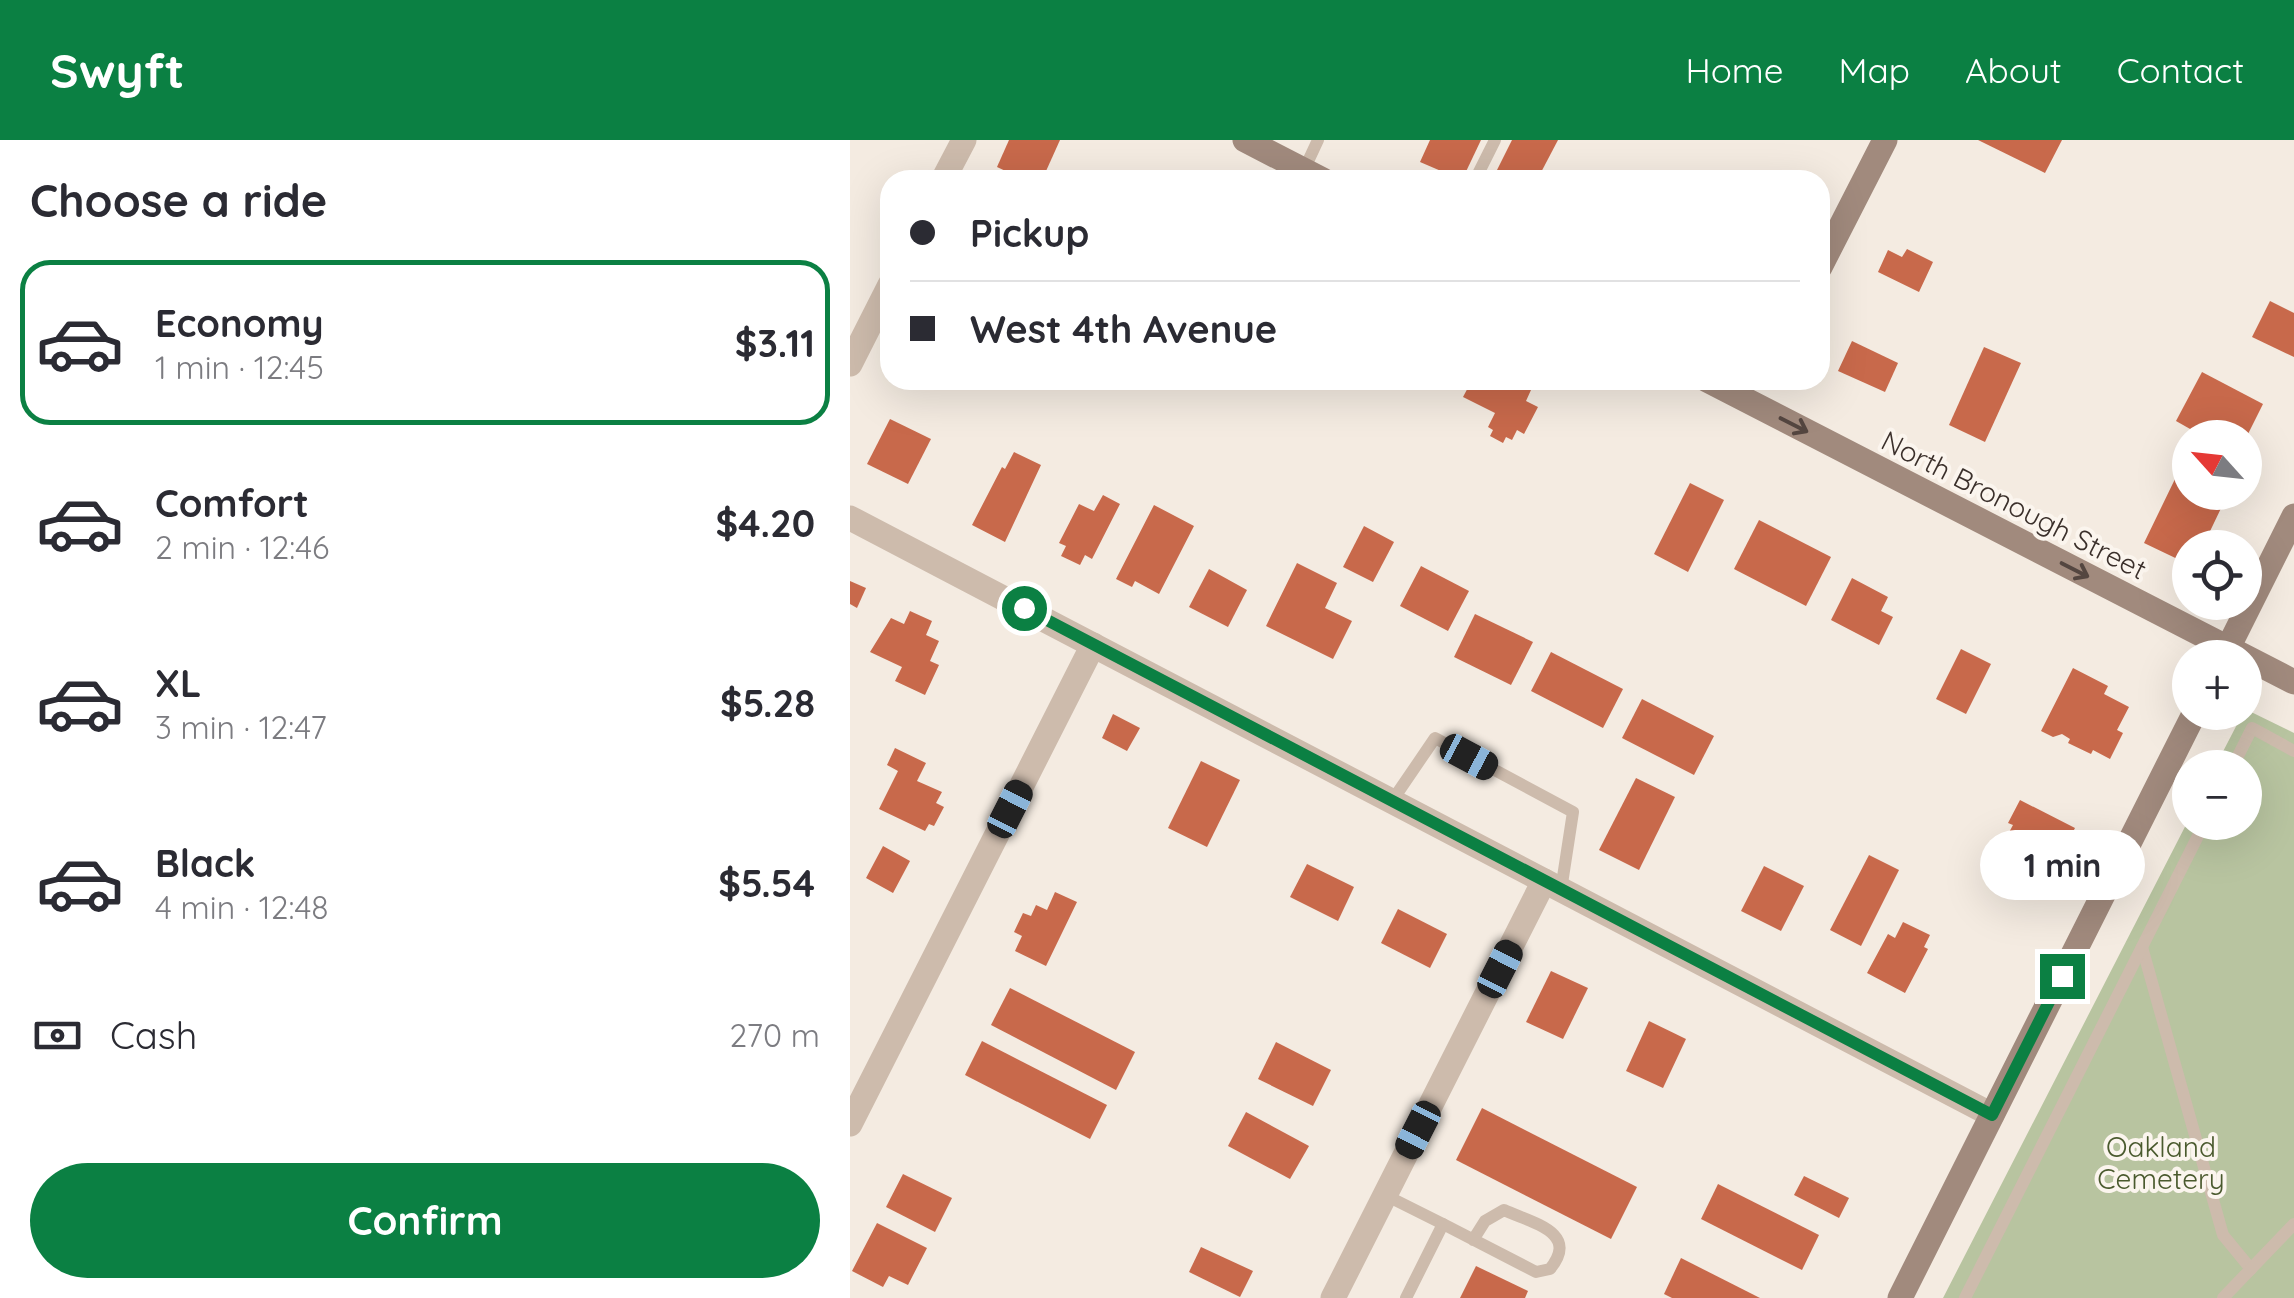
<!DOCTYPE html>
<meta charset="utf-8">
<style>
body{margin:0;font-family:Quicksand,sans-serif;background:#f7f7f7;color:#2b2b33;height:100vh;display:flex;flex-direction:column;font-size:38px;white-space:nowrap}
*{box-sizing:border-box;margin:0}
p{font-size:32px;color:#7c7c81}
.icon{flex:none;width:55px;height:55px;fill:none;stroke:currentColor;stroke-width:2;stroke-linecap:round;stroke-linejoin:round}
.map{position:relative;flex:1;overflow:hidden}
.side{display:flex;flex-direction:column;background:#fff;width:850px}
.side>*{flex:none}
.top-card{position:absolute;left:30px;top:30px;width:950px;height:220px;border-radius:30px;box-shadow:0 10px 40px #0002;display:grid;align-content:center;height:220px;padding:0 30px;background:#fff}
.needle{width:65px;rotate:297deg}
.controls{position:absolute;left:1322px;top:280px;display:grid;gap:20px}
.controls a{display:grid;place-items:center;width:90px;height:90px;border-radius:50%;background:#fff;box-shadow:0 10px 40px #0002;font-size:50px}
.end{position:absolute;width:45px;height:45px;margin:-22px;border:12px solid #0b8043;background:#fff;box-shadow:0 0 0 5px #fff}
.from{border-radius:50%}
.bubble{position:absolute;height:70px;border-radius:35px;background:#fff;box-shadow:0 10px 40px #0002;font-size:32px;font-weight:700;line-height:70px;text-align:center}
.car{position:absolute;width:30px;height:60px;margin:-30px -15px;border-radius:12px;box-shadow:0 0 8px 2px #0007;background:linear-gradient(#222 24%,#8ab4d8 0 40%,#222 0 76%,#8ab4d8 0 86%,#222 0)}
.top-card b{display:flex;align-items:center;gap:35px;height:95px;font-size:38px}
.top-card b+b{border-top:2px solid #e1e1e2}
.top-card i{width:25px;height:25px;background:#2b2b33}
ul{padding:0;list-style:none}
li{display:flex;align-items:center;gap:30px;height:165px;margin:0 20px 15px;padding:0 10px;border:5px solid transparent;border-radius:30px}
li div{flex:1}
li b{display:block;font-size:38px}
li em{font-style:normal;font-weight:700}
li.selected{border-color:#0b8043}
li>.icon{width:90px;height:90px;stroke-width:1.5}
h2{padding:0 30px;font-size:45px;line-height:120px}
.pay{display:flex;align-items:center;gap:25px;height:110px;padding:0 30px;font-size:38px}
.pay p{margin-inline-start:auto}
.primary-button{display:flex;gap:20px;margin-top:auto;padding:20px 30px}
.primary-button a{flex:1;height:115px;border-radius:60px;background:#0b8043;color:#fff;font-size:40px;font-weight:700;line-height:115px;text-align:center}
header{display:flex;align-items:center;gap:60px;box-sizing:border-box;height:140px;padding:0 50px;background:#0b8043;color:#fff}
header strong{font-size:48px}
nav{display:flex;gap:55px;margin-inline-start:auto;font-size:35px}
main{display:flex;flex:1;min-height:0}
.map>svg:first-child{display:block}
.green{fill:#b8c4a0}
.building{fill:#c8694b}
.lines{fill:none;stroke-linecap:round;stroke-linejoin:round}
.lane{stroke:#cdbbac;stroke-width:12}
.street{stroke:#cdbbac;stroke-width:25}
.secondary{stroke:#a18a7d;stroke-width:25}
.oneway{stroke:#544640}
.route{stroke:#0b8043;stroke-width:12}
.labels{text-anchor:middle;stroke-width:8;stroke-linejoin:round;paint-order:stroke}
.street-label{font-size:28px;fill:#3b302b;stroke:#fbf5ee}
.park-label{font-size:28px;fill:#4a5a2e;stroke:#fbf5ee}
</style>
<header>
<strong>Swyft</strong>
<nav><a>Home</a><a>Map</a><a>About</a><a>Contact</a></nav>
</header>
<main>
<section class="side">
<h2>Choose a ride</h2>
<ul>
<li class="selected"><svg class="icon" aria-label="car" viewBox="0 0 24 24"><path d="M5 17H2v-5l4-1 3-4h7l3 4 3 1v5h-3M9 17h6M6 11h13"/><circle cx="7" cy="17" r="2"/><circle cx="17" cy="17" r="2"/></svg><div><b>Economy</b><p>1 min · 12:45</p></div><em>$3.11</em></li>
<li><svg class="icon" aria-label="car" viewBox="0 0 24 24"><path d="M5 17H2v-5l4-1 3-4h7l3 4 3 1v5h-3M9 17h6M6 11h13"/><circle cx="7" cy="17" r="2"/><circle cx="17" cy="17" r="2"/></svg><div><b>Comfort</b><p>2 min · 12:46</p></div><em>$4.20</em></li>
<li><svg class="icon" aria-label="car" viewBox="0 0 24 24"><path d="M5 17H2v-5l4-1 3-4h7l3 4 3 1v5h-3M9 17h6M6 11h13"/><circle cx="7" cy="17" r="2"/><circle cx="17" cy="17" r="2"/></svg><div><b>XL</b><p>3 min · 12:47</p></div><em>$5.28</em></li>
<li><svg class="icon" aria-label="car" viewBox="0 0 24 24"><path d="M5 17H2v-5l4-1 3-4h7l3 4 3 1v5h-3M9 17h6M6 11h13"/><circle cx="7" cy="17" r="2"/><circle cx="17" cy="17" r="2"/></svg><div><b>Black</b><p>4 min · 12:48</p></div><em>$5.54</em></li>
</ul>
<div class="pay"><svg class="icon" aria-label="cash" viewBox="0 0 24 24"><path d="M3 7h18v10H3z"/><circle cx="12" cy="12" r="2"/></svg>Cash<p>270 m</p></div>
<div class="primary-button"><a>Confirm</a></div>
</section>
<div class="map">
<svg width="1444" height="1158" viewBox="0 0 1444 1158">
<rect width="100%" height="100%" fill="#f4ebe1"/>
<path class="green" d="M1395,569L1444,593V1158H1093L1340,677V682H1395V628L1365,627Z"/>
<g class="building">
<path d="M159,0H210L192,40H175L147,27Z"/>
<path d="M580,0H631L612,40L570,22Z"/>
<path d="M662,0H708L687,40H642Z"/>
<path d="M1128,0H1212L1195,33Z"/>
<path d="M1057,109L1083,122L1069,152L1028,132L1038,110L1052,117Z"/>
<path d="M1420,161L1444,173V217L1402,197Z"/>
<path d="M1002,201L1048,223L1035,252L988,231Z"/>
<path d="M1134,207L1171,223L1135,302L1099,285Z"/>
<path d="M1352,232L1413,264L1396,298H1356L1326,281Z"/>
<path d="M622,240H661L681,250L676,261L688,267L674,294L667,290L662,300L656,297L653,303L640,296L643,290L638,287L645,273L613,257Z"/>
<path d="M40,279L81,299L58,344L17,324Z"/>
<path d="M164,312L191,325L155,402L122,385L152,327L155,329Z"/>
<path d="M1325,339L1340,346V352H1353L1374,362L1352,408H1340V425L1294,403Z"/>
<path d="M840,343L874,360L838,432L804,414Z"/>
<path d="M253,355L270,364L242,419L235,415L230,425L211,416L216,406L209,403L229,364L244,371Z"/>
<path d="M304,365L344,386L309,454L285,441L282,447L266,439Z"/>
<path d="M909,380L981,417L956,466L884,429Z"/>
<path d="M514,386L544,402L523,442L493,427Z"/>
<path d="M447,423L487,443L475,468L502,481L483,519L416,486Z"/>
<path d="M571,426L619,451L598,491L550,466Z"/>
<path d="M359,429L397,450L378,487L339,467Z"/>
<path d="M1002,438L1038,457L1031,471L1043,477L1029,505L981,480Z"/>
<path d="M0,441L16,448L7,468L0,464Z"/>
<path d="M60,471L82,481L76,495L89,501L80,521L89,525L75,555L45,541L52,527L20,512L41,478L54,484Z"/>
<path d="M625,474L683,502L661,545L604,517Z"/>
<path d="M1111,509L1141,524L1116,574L1086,559Z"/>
<path d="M701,512L773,549L753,588L681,551Z"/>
<path d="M1223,528L1258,546L1254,554L1279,567L1267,590L1273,593L1260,619L1243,610L1241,614L1218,603L1220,599L1212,594L1203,597L1191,591Z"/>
<path d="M792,559L864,596L844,635L772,598Z"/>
<path d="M263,574L290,588L277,611L252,598Z"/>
<path d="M45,608L76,623L67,641L92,652L86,663L94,667L84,686L79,684L75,691L29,669L48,631L37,625Z"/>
<path d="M351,621L390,640L357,707L318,688Z"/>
<path d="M786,638L825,657L789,730L749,710Z"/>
<path d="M1170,660L1225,688L1206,724L1156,698L1163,685L1158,683Z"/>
<path d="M33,706L60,721L43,753L16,738Z"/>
<path d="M1019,715L1049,730L1011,806L980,790Z"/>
<path d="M457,724L504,747L488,781L440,757Z"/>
<path d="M914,726L954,746L931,791L891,771Z"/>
<path d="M205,752L227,762L196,826L165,811L172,796L164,792L173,773L181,776L186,765L197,770Z"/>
<path d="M548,769L597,794L580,828L531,803Z"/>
<path d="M1053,782L1080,795L1074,807L1078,809L1055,853L1017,833L1038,794L1045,798Z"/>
<path d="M701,831L738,848L713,899L676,882Z"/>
<path d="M160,848L285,912L266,950L141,885Z"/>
<path d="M799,881L836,899L813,948L776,931Z"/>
<path d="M132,901L257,965L240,999L115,935Z"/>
<path d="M426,902L481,930L463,966L408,939Z"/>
<path d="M632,968L787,1047L761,1099L606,1020Z"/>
<path d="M396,972L459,1006L440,1039L378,1006Z"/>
<path d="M53,1034L102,1058L85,1092L36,1067Z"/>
<path d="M954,1036L999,1058L989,1078L944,1055Z"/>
<path d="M868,1044L969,1095L952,1130L851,1079Z"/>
<path d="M27,1083L77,1108L58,1145L39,1136L33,1147L2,1131Z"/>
<path d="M351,1107L403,1131L390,1157L339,1132Z"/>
<path d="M831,1118L910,1158H822L814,1154Z"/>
<path d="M626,1126L678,1151L675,1158H610Z"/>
</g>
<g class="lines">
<g class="lane">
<path d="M454,30L468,0"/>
<path d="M625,40L645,0"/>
<path d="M1382,628L1402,588L1444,611"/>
<path d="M542,661L585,598L723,672L711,750"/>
<path d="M1292,807L1373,1095L1401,1129"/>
<path d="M535,1055L593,1084L556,1158"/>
<path d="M593,1084L686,1132L700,1129C730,1092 682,1083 654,1070L635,1081L623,1100"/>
<path d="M1115,1158L1355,682"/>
<path d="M1373,1158L1444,1084"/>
</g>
<g class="street">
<path d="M93,40L114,0"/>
<path d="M0,224L40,145"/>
<path d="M0,378L1142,975"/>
<path d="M0,984L243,505"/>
<path d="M483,1158L694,741"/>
</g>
<g class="secondary">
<path d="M395,0L473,40"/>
<path d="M970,127L1035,0"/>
<path d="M857,240L1444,542"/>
<path d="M1373,518L1444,376"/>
<path d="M1050,1158L1345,572"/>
</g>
</g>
<defs><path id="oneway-shaft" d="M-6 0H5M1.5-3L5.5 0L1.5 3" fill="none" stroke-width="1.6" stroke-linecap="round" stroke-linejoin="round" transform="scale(2.5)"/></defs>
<g class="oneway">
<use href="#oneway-shaft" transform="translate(944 285) rotate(27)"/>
<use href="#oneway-shaft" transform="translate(1225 430) rotate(27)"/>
</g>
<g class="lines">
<path class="route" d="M174,468L1142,975L1212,836"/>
</g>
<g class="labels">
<g class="street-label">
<text transform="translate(1164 365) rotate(27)" y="10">North Bronough Street</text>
</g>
<g class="park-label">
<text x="1311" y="1017">Oakland<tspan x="1311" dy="32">Cemetery</tspan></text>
</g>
</g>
</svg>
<div class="controls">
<a><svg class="needle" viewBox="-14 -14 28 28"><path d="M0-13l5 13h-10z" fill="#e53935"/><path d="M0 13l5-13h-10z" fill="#7c7c81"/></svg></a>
<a><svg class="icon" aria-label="locate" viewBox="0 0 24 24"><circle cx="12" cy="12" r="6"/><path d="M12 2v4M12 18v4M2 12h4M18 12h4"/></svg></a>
<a>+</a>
<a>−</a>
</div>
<i class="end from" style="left:174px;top:468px"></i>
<i class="end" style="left:1212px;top:836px"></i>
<div class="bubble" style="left:1130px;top:690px;width:165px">1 min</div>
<i class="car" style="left:619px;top:617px;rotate:118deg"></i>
<i class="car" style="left:160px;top:669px;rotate:27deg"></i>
<i class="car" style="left:650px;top:829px;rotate:27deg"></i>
<i class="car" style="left:568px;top:990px;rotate:207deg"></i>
<div class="top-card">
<b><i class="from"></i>Pickup</b>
<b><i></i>West 4th Avenue</b>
</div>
</div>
</main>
